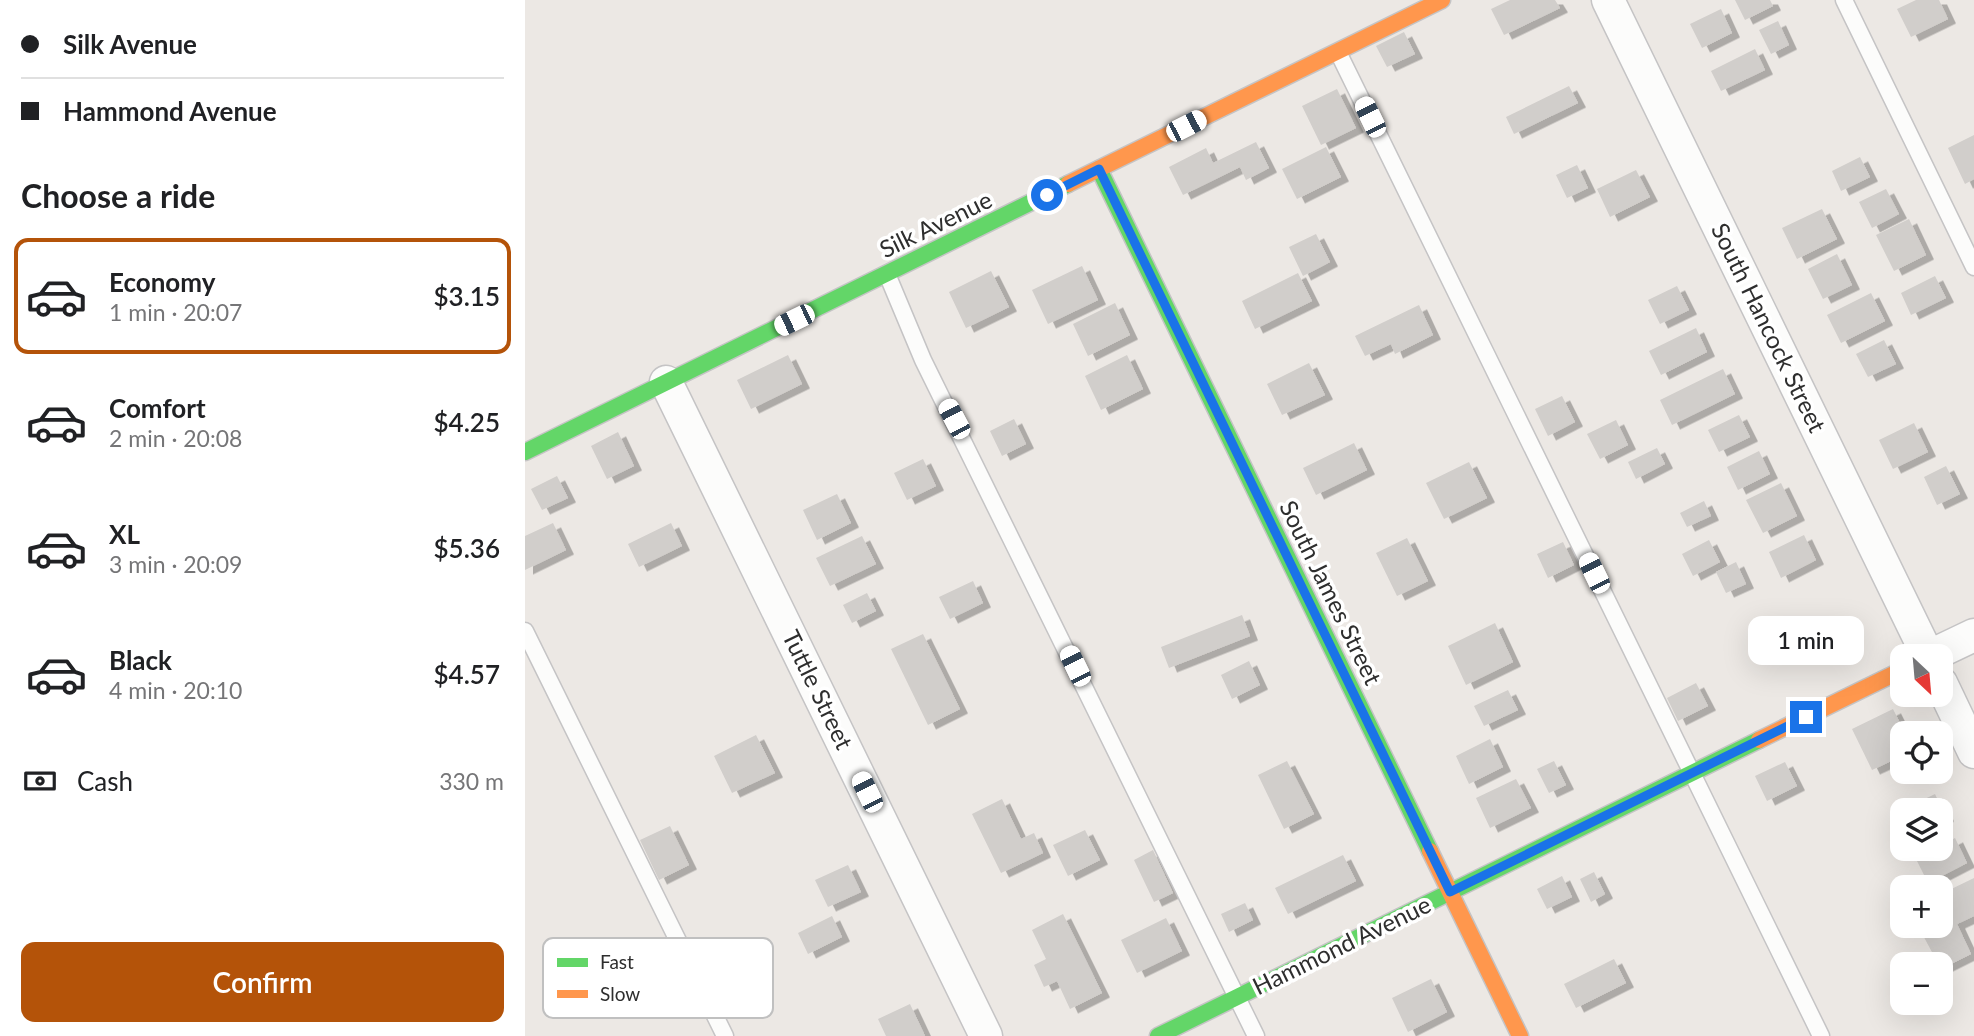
<!DOCTYPE html>
<meta charset="utf-8">
<style>
body{margin:0;font-family:Lato,sans-serif;background:#f2f2f2;color:#202124;height:100vh;display:flex;flex-direction:column;font-size:26px;white-space:nowrap}
*{box-sizing:border-box;margin:0}
p{font-size:23px;color:#757577}
.icon{flex:none;width:38px;height:38px;fill:none;stroke:currentColor;stroke-width:2;stroke-linecap:round;stroke-linejoin:round}
.map{position:relative;flex:1;overflow:hidden}
.side{display:flex;flex-direction:column;background:#fff;width:525px}
.side>*{flex:none}
.guide{display:grid;align-content:center;height:154px;padding:0 21px;background:#fff}
.needle{width:46px;rotate:154deg}
.tools{position:absolute;left:1365px;top:644px;display:grid;gap:14px}
.tools a{display:grid;place-items:center;width:63px;height:63px;border-radius:14px;background:#fff;box-shadow:0 7px 28px #0002;font-size:35px}
.end{position:absolute;width:32px;height:32px;margin:-16px;border:9px solid #1a73e8;background:#fff;box-shadow:0 0 0 4px #fff}
.from{border-radius:50%}
.bubble{position:absolute;height:49px;border-radius:14px;background:#fff;box-shadow:0 7px 28px #0002;font-size:23px;font-weight:600;line-height:49px;text-align:center}
.car{position:absolute;width:21px;height:42px;margin:-21px -10px;border-radius:9px;box-shadow:0 0 5px 2px #0007;background:linear-gradient(#fff 24%,#345 0 40%,#fff 0 76%,#345 0 86%,#fff 0)}
.guide b{display:flex;align-items:center;gap:24px;height:66px;font-size:26px}
.guide b+b{border-top:2px solid #e0e0e0}
.guide i{width:18px;height:18px;background:#202124}
ul{padding:0;list-style:none}
li{display:flex;align-items:center;gap:21px;height:116px;margin:0 14px 10px;padding:0 7px;border:4px solid transparent;border-radius:14px}
li div{flex:1}
li b{display:block;font-size:26px}
li em{font-style:normal;font-weight:600}
li.on{border-color:#b45309}
li>.icon{width:63px;height:63px;stroke-width:1.5}
h2{padding:0 21px;font-size:32px;line-height:84px}
.pay{display:flex;align-items:center;gap:18px;height:77px;padding:0 21px;font-size:26px}
.pay p{margin-inline-start:auto}
.button{display:flex;gap:14px;margin-top:auto;padding:14px 21px}
.button a{flex:1;height:80px;border-radius:14px;background:#b45309;color:#fff;font-size:28px;font-weight:600;line-height:80px;text-align:center}
main{display:flex;flex:1;min-height:0}
.map>svg:first-child{display:block}
.building{fill:#d1cecb;filter:url(#shadow)}
.lines{fill:none;stroke-linecap:round;stroke-linejoin:round}
.lane-casing{stroke:#c5c4c5;stroke-width:19}
.street-casing{stroke:#c5c4c5;stroke-width:35}
.fast-casing{stroke:#c5c4c5;stroke-width:19}
.slow-casing{stroke:#c5c4c5;stroke-width:19}
.lane{stroke:#fcfcfb;stroke-width:16}
.street{stroke:#fcfcfb;stroke-width:32}
.fast{stroke:#63d668;stroke-width:16}
.slow{stroke:#ff974d;stroke-width:16}
.route{stroke:#1a73e8;stroke-width:9}
.labels{text-anchor:middle;stroke-width:7;stroke-linejoin:round;paint-order:stroke}
.street-label{font-size:24px;fill:#2e2e2e;stroke:#fff}
.key{fill:#fff;stroke:#c0c0c0;stroke-width:2}
.key-label{font-size:19px;fill:#2e2e2e}
</style>
<main>
<section class="side">
<div class="guide">
<b><i class="from"></i>Silk Avenue</b>
<b><i></i>Hammond Avenue</b>
</div>
<h2>Choose a ride</h2>
<ul>
<li class="on"><svg class="icon" aria-label="car" viewBox="0 0 24 24"><path d="M5 17H2v-5l4-1 3-4h7l3 4 3 1v5h-3M9 17h6M6 11h13"/><circle cx="7" cy="17" r="2"/><circle cx="17" cy="17" r="2"/></svg><div><b>Economy</b><p>1 min · 20:07</p></div><em>$3.15</em></li>
<li><svg class="icon" aria-label="car" viewBox="0 0 24 24"><path d="M5 17H2v-5l4-1 3-4h7l3 4 3 1v5h-3M9 17h6M6 11h13"/><circle cx="7" cy="17" r="2"/><circle cx="17" cy="17" r="2"/></svg><div><b>Comfort</b><p>2 min · 20:08</p></div><em>$4.25</em></li>
<li><svg class="icon" aria-label="car" viewBox="0 0 24 24"><path d="M5 17H2v-5l4-1 3-4h7l3 4 3 1v5h-3M9 17h6M6 11h13"/><circle cx="7" cy="17" r="2"/><circle cx="17" cy="17" r="2"/></svg><div><b>XL</b><p>3 min · 20:09</p></div><em>$5.36</em></li>
<li><svg class="icon" aria-label="car" viewBox="0 0 24 24"><path d="M5 17H2v-5l4-1 3-4h7l3 4 3 1v5h-3M9 17h6M6 11h13"/><circle cx="7" cy="17" r="2"/><circle cx="17" cy="17" r="2"/></svg><div><b>Black</b><p>4 min · 20:10</p></div><em>$4.57</em></li>
</ul>
<div class="pay"><svg class="icon" aria-label="cash" viewBox="0 0 24 24"><path d="M3 7h18v10H3z"/><circle cx="12" cy="12" r="2"/></svg>Cash<p>330 m</p></div>
<div class="button"><a>Confirm</a></div>
</section>
<div class="map">
<svg width="1449" height="1036" viewBox="0 0 1449 1036">
<defs>
<filter id="shadow"><feDropShadow dx="8" dy="4.5" stdDeviation="0" flood-color="#0004"/></filter>
</defs>
<rect width="100%" height="100%" fill="#ece8e4"/>
<g class="building">
<path d="M985,0H1030L1035,8L979,35L966,9Z"/>
<path d="M1210,0H1245L1248,6L1220,20Z"/>
<path d="M1391,0H1414L1423,19L1386,37L1372,9Z"/>
<path d="M1196,9L1207,33L1177,48L1165,24Z"/>
<path d="M1253,21L1264,45L1246,54L1234,30Z"/>
<path d="M879,32L890,54L862,67L851,46Z"/>
<path d="M1230,49L1240,70L1196,91L1186,71Z"/>
<path d="M1044,86L1053,103L989,134L981,117Z"/>
<path d="M812,89L831,128L796,145L777,106Z"/>
<path d="M1449,135V179L1440,184L1423,148Z"/>
<path d="M731,142L744,168L721,180L715,167L658,195L644,167L681,148L688,163Z"/>
<path d="M801,147L816,177L772,199L757,169Z"/>
<path d="M1335,157L1345,177L1316,191L1307,171Z"/>
<path d="M1052,165L1063,188L1042,198L1031,175Z"/>
<path d="M1111,170L1125,197L1085,217L1072,189Z"/>
<path d="M1361,189L1374,214L1347,228L1334,202Z"/>
<path d="M1297,209L1312,239L1272,259L1257,228Z"/>
<path d="M1384,219L1401,255L1369,271L1351,235Z"/>
<path d="M791,234L805,262L778,276L764,247Z"/>
<path d="M1312,254L1327,285L1298,299L1283,269Z"/>
<path d="M557,266L573,300L523,324L507,290Z"/>
<path d="M466,271L484,307L441,328L424,292Z"/>
<path d="M773,273L787,301L730,329L717,301Z"/>
<path d="M1410,276L1421,298L1386,315L1376,293Z"/>
<path d="M1152,286L1164,310L1135,324L1123,300Z"/>
<path d="M1346,293L1360,321L1316,343L1302,315Z"/>
<path d="M590,303L605,335L563,356L548,324Z"/>
<path d="M894,305L908,335L870,354L866,344L840,356L830,336Z"/>
<path d="M1171,328L1182,352L1136,375L1124,351Z"/>
<path d="M1359,340L1371,364L1343,377L1331,354Z"/>
<path d="M263,355L277,384L226,409L212,380Z"/>
<path d="M602,355L618,389L576,410L560,376Z"/>
<path d="M784,363L800,395L757,415L742,384Z"/>
<path d="M1198,369L1210,394L1147,425L1135,400Z"/>
<path d="M1037,396L1050,422L1023,436L1010,409Z"/>
<path d="M1214,415L1225,437L1194,452L1183,430Z"/>
<path d="M489,419L501,444L477,456L465,431Z"/>
<path d="M1091,420L1103,445L1075,459L1062,434Z"/>
<path d="M1389,423L1403,452L1368,469L1354,440Z"/>
<path d="M93,432L109,466L82,479L66,446Z"/>
<path d="M829,443L842,470L791,495L778,468Z"/>
<path d="M1132,448L1140,464L1111,479L1103,462Z"/>
<path d="M1234,451L1245,474L1213,490L1202,467Z"/>
<path d="M398,459L411,486L382,500L369,473Z"/>
<path d="M944,462L962,498L919,519L901,483Z"/>
<path d="M1421,466L1435,494L1412,505L1399,477Z"/>
<path d="M32,476L43,498L17,510L6,489Z"/>
<path d="M1256,483L1272,516L1238,533L1221,500Z"/>
<path d="M312,494L326,523L292,540L278,510Z"/>
<path d="M1179,501L1186,516L1162,527L1155,513Z"/>
<path d="M28,523L41,550L0,570V536Z"/>
<path d="M146,523L157,546L114,567L103,544Z"/>
<path d="M1279,535L1291,560L1256,578L1244,552Z"/>
<path d="M337,536L351,564L305,586L291,558Z"/>
<path d="M882,538L903,581L872,596L851,553Z"/>
<path d="M1184,540L1195,562L1168,576L1157,554Z"/>
<path d="M1038,542L1049,565L1023,578L1012,554Z"/>
<path d="M1211,562L1221,584L1201,593L1191,572Z"/>
<path d="M448,581L458,603L425,619L414,597Z"/>
<path d="M342,593L351,611L327,623L318,605Z"/>
<path d="M717,615L725,636L644,668L636,647Z"/>
<path d="M970,623L988,662L941,685L923,646Z"/>
<path d="M398,634L435,709L403,725L366,649Z"/>
<path d="M724,661L735,685L707,699L696,675Z"/>
<path d="M1171,683L1183,706L1153,721L1142,698Z"/>
<path d="M983,690L993,710L959,726L949,706Z"/>
<path d="M1368,709L1380,733H1377V756L1347,770L1327,729Z"/>
<path d="M231,735L250,773L207,793L189,756Z"/>
<path d="M965,739L978,767L944,784L931,756Z"/>
<path d="M762,761L789,814L759,829L733,775Z"/>
<path d="M1029,761L1041,785L1024,793L1012,769Z"/>
<path d="M1260,762L1272,786L1242,801L1230,776Z"/>
<path d="M991,779L1006,808L965,828L951,798Z"/>
<path d="M1410,794L1421,817L1416,820V810H1377Z"/>
<path d="M477,799L496,839L509,833L518,853L476,873L447,814Z"/>
<path d="M145,826L164,865L134,880L115,840Z"/>
<path d="M560,830L575,860L543,876L528,845Z"/>
<path d="M1430,838L1442,863L1403,883L1390,857L1408,849H1416V845Z"/>
<path d="M628,850L648,893L629,902L609,860Z"/>
<path d="M818,855L831,881L763,914L750,888Z"/>
<path d="M323,865L336,892L303,907L290,880Z"/>
<path d="M1069,872L1080,894L1066,902L1055,879Z"/>
<path d="M1037,876L1047,897L1022,909L1012,889Z"/>
<path d="M1449,878V916L1432,924L1446,954L1416,969L1393,926H1416V894Z"/>
<path d="M720,903L728,920L704,932L696,914Z"/>
<path d="M538,914L577,993L545,1009L532,981L519,987L509,965L521,959L507,930Z"/>
<path d="M307,916L317,937L283,954L273,933Z"/>
<path d="M641,918L657,951L612,973L596,940Z"/>
<path d="M1089,959L1101,983L1051,1008L1039,984Z"/>
<path d="M906,979L922,1012L883,1032L867,998Z"/>
<path d="M385,1004L400,1036H361L353,1019Z"/>
</g>
<g class="lines">
<defs>
<g id="lane">
<path d="M1319,0L1449,267"/>
<path d="M813,52L1296,1036"/>
<path d="M362,274L398,360L731,1036"/>
<path d="M0,631L200,1036"/>
</g>
<g id="street">
<path d="M1083,0L1403,656"/>
<path d="M141,382L461,1036"/>
<path d="M1405,656L1449,635"/>
<path d="M1416,683L1449,752"/>
</g>
<g id="fast">
<path d="M574,169L905,851"/>
<path d="M0,452L543,184"/>
<path d="M633,1036L1234,740"/>
</g>
<g id="slow">
<path d="M543,184L917,0"/>
<path d="M1234,740L1377,670"/>
<path d="M905,851L995,1036"/>
</g>
</defs>
<use href="#lane" class="lane-casing"/>
<use href="#street" class="street-casing"/>
<use href="#fast" class="fast-casing"/>
<use href="#slow" class="slow-casing"/>
<use href="#lane" class="lane"/>
<use href="#street" class="street"/>
<use href="#fast" class="fast"/>
<use href="#slow" class="slow"/>
</g>
<g class="lines">
<path class="route" d="M522,195L574,169L925,892L1281,717"/>
</g>
<g class="labels">
<g class="street-label">
<text transform="translate(411 225) rotate(-26)" y="8">Silk Avenue</text>
<text transform="translate(1243 328) rotate(64)" y="8">South Hancock Street</text>
<text transform="translate(805 593) rotate(64)" y="8">South James Street</text>
<text transform="translate(292 690) rotate(64)" y="8">Tuttle Street</text>
<text transform="translate(817 946) rotate(-26)" y="8">Hammond Avenue</text>
</g>
</g>
<rect x="18" y="938" width="230" height="80" rx="10" class="key"/>
<rect x="32" y="958" width="31" height="9" fill="#63d668"/>
<rect x="32" y="990" width="31" height="8" fill="#ff974d"/>
<g class="key-label">
<text x="75" y="969">Fast</text>
<text x="75" y="1001">Slow</text>
</g>
</svg>
<div class="tools">
<a><svg class="needle" viewBox="-14 -14 28 28"><path d="M0-13l5 13h-10z" fill="#e53935"/><path d="M0 13l5-13h-10z" fill="#757577"/></svg></a>
<a><svg class="icon" aria-label="locate" viewBox="0 0 24 24"><circle cx="12" cy="12" r="6"/><path d="M12 2v4M12 18v4M2 12h4M18 12h4"/></svg></a>
<a><svg class="icon" aria-label="layers" viewBox="0 0 24 24"><path d="M12 4l9 5-9 5-9-5zM3 14l9 5 9-5"/></svg></a>
<a>+</a>
<a>−</a>
</div>
<i class="end from" style="left:522px;top:195px"></i>
<i class="end" style="left:1281px;top:717px"></i>
<div class="bubble" style="left:1223px;top:616px;width:116px">1 min</div>
<i class="car" style="left:845px;top:117px;rotate:334deg"></i>
<i class="car" style="left:661px;top:126px;rotate:63deg"></i>
<i class="car" style="left:269px;top:320px;rotate:244deg"></i>
<i class="car" style="left:429px;top:419px;rotate:332deg"></i>
<i class="car" style="left:1069px;top:573px;rotate:334deg"></i>
<i class="car" style="left:550px;top:666px;rotate:334deg"></i>
<i class="car" style="left:342px;top:792px;rotate:334deg"></i>
</div>
</main>
